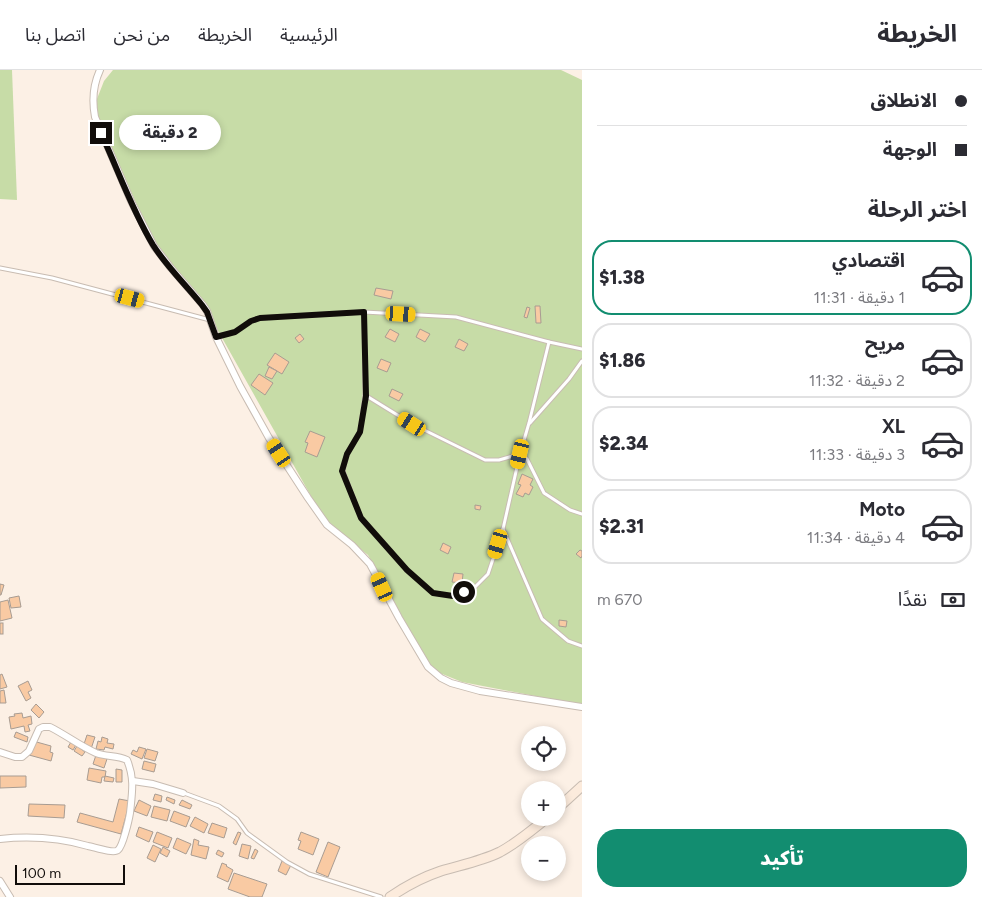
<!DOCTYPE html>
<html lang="ar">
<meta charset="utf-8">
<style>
body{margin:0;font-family:Figtree,"Noto Sans Arabic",sans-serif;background:#f2f2f3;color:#2b2b33;direction:rtl;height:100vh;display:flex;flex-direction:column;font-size:19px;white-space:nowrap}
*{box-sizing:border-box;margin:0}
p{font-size:16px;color:#7c7c81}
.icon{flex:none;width:28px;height:28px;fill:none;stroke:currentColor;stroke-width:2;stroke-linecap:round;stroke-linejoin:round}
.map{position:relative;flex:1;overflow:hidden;direction:ltr}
.side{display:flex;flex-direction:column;background:#fff;width:400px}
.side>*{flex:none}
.hud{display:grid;align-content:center;height:110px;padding:0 15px;background:#fff}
.controls{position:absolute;left:521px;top:656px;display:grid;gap:10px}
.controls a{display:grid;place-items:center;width:45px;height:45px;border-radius:50%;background:#fff;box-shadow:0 2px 8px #0003;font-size:25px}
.scale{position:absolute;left:15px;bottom:12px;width:110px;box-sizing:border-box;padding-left:5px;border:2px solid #110d0a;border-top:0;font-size:14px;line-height:18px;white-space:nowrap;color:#110d0a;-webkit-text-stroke:4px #fcf0e5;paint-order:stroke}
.end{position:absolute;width:22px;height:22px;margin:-11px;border:6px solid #110d0a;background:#fff;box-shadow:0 0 0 2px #fff}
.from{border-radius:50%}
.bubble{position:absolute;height:35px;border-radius:18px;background:#fff;box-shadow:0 2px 8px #0003;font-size:16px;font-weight:800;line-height:35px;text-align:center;direction:rtl}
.car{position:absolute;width:15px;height:30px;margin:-15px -8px;border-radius:6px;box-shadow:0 0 4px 1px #0007;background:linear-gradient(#f5c518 24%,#345 0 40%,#f5c518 0 76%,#345 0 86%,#f5c518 0)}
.hud b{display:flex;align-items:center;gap:18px;height:48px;font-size:19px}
.hud b+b{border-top:1px solid #e1e1e2}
.hud i{width:12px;height:12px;background:#2b2b33}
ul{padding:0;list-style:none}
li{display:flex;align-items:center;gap:15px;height:75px;margin:0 10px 8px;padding:0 5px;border:2px solid #e1e1e2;border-radius:20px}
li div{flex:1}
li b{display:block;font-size:19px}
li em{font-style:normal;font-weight:800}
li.active{border-color:#128d70}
li>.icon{width:45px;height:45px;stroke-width:1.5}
h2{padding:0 15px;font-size:22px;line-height:60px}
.pay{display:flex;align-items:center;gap:12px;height:55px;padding:0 15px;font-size:19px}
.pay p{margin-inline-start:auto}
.cta{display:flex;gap:10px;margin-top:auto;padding:10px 15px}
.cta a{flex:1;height:58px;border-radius:20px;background:#128d70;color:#fff;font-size:20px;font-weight:800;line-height:58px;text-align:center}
header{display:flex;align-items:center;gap:30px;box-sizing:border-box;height:70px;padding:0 25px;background:#fff;border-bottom:1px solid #e1e1e2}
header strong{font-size:24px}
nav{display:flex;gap:28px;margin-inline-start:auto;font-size:18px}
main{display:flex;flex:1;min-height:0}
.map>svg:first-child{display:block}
.green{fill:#c7dca7}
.building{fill:#f9caa3;stroke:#a89c92}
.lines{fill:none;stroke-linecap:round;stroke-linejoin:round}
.service-casing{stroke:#c8bcb2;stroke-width:5}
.minor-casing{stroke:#c8bcb2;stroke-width:8}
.secondary-casing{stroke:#c8bcb2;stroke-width:11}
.service{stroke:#fff;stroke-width:3}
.minor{stroke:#fff;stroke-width:6}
.secondary{stroke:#fcebdc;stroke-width:9}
.route{stroke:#110d0a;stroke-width:6}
</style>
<header>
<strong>الخريطة</strong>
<nav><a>الرئيسية</a><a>الخريطة</a><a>من نحن</a><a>اتصل بنا</a></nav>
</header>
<main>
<section class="side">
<div class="hud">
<b><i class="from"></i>الانطلاق</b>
<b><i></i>الوجهة</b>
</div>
<h2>اختر الرحلة</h2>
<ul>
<li class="active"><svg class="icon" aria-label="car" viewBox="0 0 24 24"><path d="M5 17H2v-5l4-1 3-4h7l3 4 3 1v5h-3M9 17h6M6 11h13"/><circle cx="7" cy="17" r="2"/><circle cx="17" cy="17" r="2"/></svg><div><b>اقتصادي</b><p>1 دقيقة · 11:31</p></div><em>$1.38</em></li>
<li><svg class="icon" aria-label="car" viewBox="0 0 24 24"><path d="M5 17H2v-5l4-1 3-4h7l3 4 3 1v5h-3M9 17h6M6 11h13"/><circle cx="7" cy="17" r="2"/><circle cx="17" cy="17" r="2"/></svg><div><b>مريح</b><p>2 دقيقة · 11:32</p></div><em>$1.86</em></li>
<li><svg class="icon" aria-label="car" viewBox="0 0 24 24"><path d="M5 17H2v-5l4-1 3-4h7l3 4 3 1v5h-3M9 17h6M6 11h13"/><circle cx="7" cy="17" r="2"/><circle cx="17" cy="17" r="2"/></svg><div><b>XL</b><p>3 دقيقة · 11:33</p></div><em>$2.34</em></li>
<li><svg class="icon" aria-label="car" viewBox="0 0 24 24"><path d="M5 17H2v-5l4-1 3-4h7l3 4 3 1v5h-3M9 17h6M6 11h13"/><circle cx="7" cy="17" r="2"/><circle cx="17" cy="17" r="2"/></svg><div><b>Moto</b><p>4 دقيقة · 11:34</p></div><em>$2.31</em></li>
</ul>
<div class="pay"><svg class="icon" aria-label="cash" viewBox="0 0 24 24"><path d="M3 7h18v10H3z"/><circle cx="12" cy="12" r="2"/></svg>نقدًا<p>670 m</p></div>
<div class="cta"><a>تأكيد</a></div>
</section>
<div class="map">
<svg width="582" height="827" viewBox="0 0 582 827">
<rect width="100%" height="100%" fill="#fcf0e5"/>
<g class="green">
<path d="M0,0H12L17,130L0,129Z"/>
<path d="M113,0H561L582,10V635L462,612L430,599L368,485L325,451L212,250L162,189L93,39L104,11Z"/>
</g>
<g class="building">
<path d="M376,218L393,221L391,229L374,225Z"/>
<path d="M535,236H540L541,253H536Z"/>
<path d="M527,237L530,238L527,248L524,247Z"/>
<path d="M390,259L399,264L395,272L385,267Z"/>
<path d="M420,259L430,264L425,272L416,267Z"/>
<path d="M300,264L304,269L299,273L295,268Z"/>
<path d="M459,269L468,274L464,281L455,277Z"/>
<path d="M275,283L289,292L282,304L267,295Z"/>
<path d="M381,289L391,293L387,302L377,298Z"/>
<path d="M269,297L277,301L272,309L265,306Z"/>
<path d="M259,304L273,313L265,325L251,315Z"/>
<path d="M392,319L403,324L399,331L389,326Z"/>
<path d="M310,361L325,367L317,387L305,382L308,373L305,372Z"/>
<path d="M522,404L533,409L530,415L533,417L529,425L525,423L523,427L516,424L521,415L518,414Z"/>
<path d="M475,435L481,436L480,440L475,439Z"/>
<path d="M443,473L451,477L448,484L440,480Z"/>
<path d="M580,480L582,481V486L581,488L576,484Z"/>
<path d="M454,503L463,504L462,513L452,512Z"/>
<path d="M0,514L4,515L1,525H0Z"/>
<path d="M19,526L21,537L11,538L9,528Z"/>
<path d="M8,530L12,548L0,551V532Z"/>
<path d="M559,550L567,551L566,557L559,556Z"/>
<rect x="0" y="553" width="3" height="11"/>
<path d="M2,604L7,617L0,619V605Z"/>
<path d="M28,611L32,620L28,622L31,628L26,631L18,616Z"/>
<path d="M4,620L6,633H0V621Z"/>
<path d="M36,634L44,642L39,648L31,640Z"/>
<path d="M22,643L23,648L31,646L32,654L28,655L30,661L25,662L24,656L11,659L9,647L15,646L14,644Z"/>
<path d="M16,662L28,667L27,672L14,667Z"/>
<path d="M87,665L95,667L91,679L83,677Z"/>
<path d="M102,667L108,669L107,673L114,674L113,679L105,677L104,680L96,679L98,671L101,672Z"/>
<path d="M33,671L51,676L50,682L53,683L51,691L29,685Z"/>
<path d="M71,672L76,675L73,680L68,677Z"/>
<path d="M77,676L85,682L82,686L74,681Z"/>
<path d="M139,677L146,679L142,689L131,684L133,680L137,682Z"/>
<path d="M147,679L158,682L155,691L144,688Z"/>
<path d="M96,685L107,689L104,698L93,694Z"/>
<path d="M144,691L156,694L154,702L142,699Z"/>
<path d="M89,698L106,701L105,707H102L101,713L87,710Z"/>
<path d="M116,699L122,700V712H116Z"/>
<path d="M0,706H26V717L0,718Z"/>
<path d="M105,706L114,708L113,712L104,711Z"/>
<path d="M155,724L162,726L161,732L153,730Z"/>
<path d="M167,727L175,730L174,734L166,730Z"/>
<path d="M119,729L130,731L121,764L77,752L80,743L113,752Z"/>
<path d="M139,730L151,736L147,746L134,741Z"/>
<path d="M182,730L192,735L190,739L179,735Z"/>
<path d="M29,734L65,735L64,748L28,746Z"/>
<path d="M154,736L170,740L167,751L151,747Z"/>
<path d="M174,741L190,747L186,757L170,751Z"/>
<path d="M195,747L208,754L204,763L190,756Z"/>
<path d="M212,753L227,758L224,768L208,763Z"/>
<path d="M139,757L153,762L149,772L136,766Z"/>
<path d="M157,762L172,768L168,778L153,772Z"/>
<path d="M238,762L241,763L236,775L233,773Z"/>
<path d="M301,762L319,769L313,785L298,779L301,771L298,770Z"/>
<path d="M177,768L191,774L186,784L173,778Z"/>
<path d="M194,769L199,771L198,775L209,777L206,789L191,785Z"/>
<path d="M328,772L340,777L328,807L316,802Z"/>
<path d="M242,774L251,776L248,789L239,786Z"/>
<path d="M153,775L161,779L155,792L147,788Z"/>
<path d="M163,777L170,781L167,787L160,783Z"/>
<path d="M255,779L258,781L254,789L251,788Z"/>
<path d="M218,780L224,783L222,787L216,784Z"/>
<path d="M282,791L291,795L286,805L278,801Z"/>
<path d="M222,793L227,795L226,796L233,800L228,812L217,807Z"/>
<path d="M234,803L267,814L262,827H250L228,819Z"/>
</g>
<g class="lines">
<defs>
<g id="service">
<path d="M0,198L52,208L210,250"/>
<path d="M364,242L365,325L360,362L347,384L343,401L361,448L407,500L433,523L453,526L475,517L488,504L503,459L520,384L529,353L549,272"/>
<path d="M217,266L235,262L251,251L260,248L364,242L456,247L549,272L582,279"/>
<path d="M365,325L412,354L485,390H499L520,384L527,389L544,423L570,440L582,444"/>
<path d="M530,353L569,309L582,291"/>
<path d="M503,459L542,549L568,571L582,576"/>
<path d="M184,723L219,736L237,749L247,763L287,792L309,804L381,827"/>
</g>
<g id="minor">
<path d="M100,0C93,15 92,31 95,47L131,131L154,176L171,198L203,235L207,241L216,267L240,316L269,368L308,428L327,455L352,475L370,494L399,548L428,597L441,608L451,613L480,621L582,637"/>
<path d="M0,682L15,687H22L29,681L39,659L43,657H50C66,665 80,676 96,683C106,687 117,685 127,690C135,709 132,723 130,743C129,749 123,776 118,780C114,784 94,777 88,776C60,768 29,766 0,769"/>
<path d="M133,711L153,714L183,723"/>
<path d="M0,811L10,827"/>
</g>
<g id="secondary">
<path d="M558,738L582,716"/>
<path d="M390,827C406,816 423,807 441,801C461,795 482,791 500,782C517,773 532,760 547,748"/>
</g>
</defs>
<use href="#service" class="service-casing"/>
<use href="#minor" class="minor-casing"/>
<use href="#secondary" class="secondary-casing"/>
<use href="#service" class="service"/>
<use href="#minor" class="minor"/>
<use href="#secondary" class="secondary"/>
</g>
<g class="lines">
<path class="route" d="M101,63C118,100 132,140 153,175C167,197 186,215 202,235L207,242L216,267L235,262L251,251L260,248L364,242L366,326L360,362L347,384L342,401L361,448L407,500L433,523L453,526L464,522"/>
</g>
</svg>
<div class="controls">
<a><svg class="icon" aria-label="locate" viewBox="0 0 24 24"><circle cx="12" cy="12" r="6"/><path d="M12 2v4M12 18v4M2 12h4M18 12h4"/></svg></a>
<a>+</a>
<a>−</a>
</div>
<div class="scale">100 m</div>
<i class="end from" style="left:464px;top:522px"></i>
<i class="end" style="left:101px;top:63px"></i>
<div class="bubble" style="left:119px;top:45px;width:102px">2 دقيقة</div>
<i class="car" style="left:130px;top:228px;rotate:105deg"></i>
<i class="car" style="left:401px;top:244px;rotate:93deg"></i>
<i class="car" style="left:412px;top:354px;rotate:302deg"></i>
<i class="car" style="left:279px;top:383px;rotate:327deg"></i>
<i class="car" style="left:520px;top:384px;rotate:193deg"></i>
<i class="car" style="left:498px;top:474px;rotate:197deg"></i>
<i class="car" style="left:382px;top:517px;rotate:336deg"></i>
</div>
</main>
